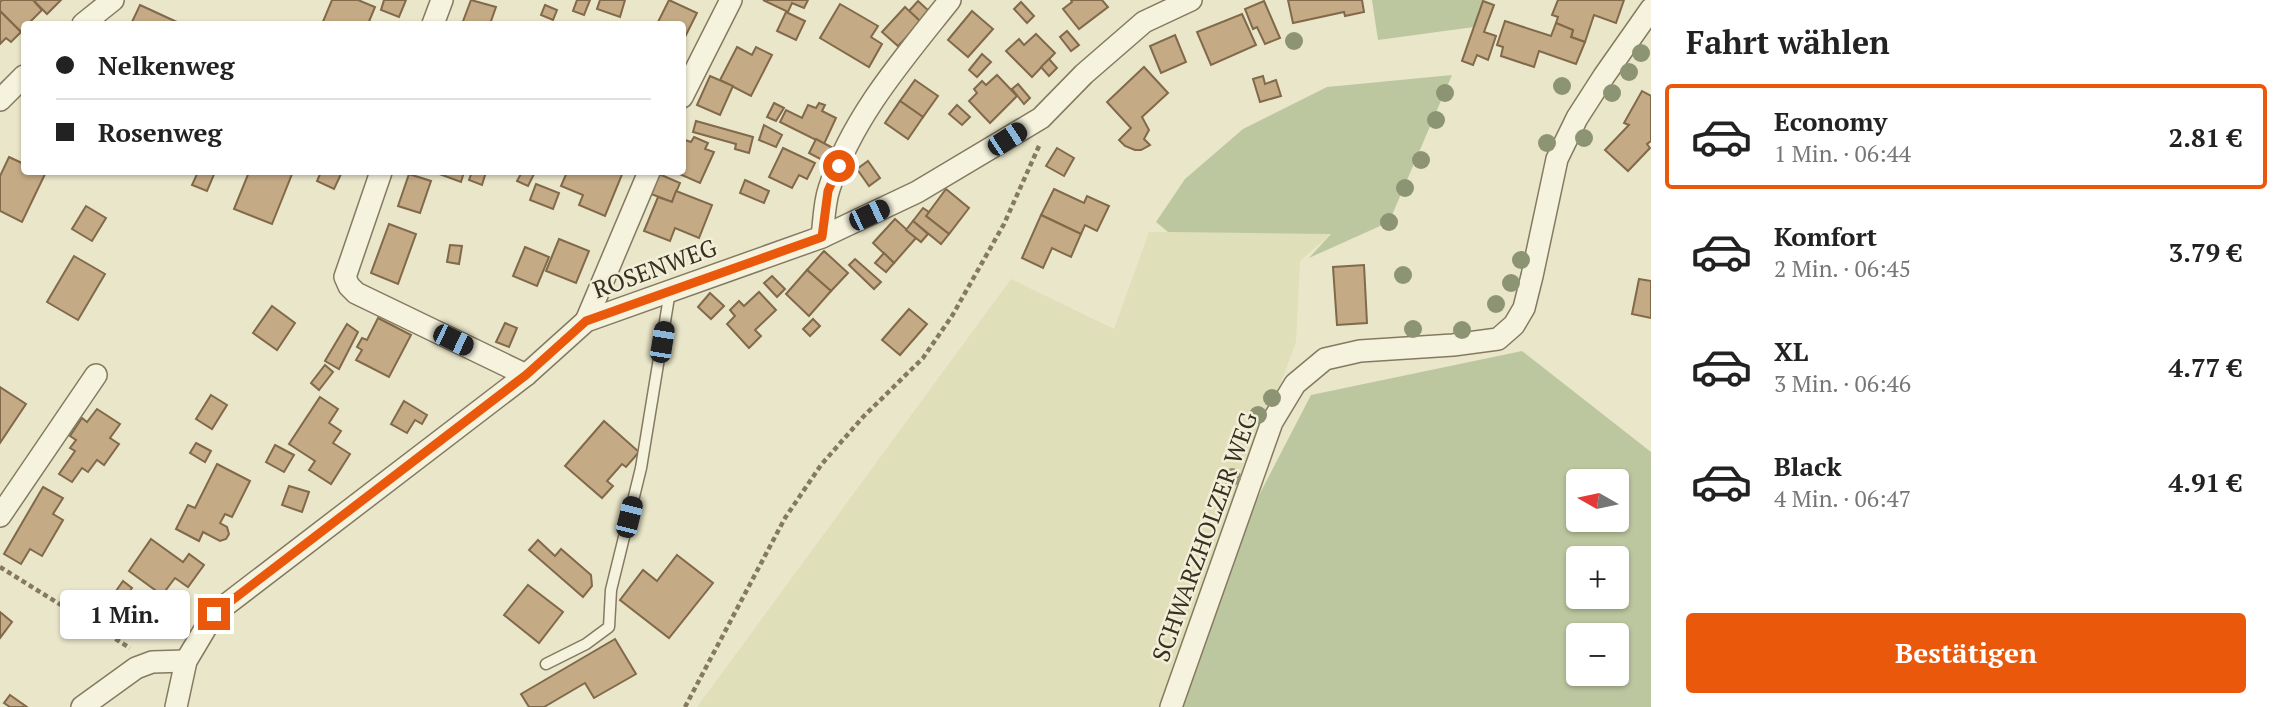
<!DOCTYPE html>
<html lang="de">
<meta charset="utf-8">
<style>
body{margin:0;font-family:"PT Serif",serif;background:#f2f2f2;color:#222;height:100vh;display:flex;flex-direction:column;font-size:26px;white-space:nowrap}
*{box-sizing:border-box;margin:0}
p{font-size:23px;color:#767676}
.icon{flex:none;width:38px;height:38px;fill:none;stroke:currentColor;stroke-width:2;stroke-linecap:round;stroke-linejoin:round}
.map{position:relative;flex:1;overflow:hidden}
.side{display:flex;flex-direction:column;background:#fff;width:630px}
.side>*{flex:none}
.hud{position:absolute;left:21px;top:21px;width:665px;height:154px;border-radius:7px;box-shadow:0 2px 5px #0004;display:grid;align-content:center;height:154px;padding:0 35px;background:#fff}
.needle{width:46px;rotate:279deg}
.buttons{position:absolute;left:1566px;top:469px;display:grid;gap:14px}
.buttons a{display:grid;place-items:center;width:63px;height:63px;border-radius:7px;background:#fff;box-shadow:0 2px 5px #0004;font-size:35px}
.end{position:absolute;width:32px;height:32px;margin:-16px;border:9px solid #ea580c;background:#fff;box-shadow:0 0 0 4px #fff}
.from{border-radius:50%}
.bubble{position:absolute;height:49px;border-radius:7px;background:#fff;box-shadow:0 2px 5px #0004;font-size:23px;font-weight:800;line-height:49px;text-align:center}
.car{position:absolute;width:21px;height:42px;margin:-21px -10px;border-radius:9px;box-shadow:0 0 5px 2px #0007;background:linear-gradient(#222 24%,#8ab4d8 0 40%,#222 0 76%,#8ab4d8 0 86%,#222 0)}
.hud b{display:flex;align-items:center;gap:24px;height:66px;font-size:26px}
.hud b+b{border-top:2px solid #e0e0e0}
.hud i{width:18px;height:18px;background:#222}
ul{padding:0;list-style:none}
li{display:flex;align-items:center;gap:21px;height:105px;margin:0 14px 10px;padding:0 21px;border:4px solid transparent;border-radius:7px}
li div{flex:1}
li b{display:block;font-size:26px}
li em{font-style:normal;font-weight:800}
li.on{border-color:#ea580c}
li>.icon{width:63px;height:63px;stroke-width:1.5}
h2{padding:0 35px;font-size:32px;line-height:84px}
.action{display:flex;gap:14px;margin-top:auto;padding:14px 35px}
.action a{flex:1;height:80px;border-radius:7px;background:#ea580c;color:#fff;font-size:28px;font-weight:800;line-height:80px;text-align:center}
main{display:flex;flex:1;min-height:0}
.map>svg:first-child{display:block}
.farmland{fill:#dfdfb9}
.green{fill:#bcc79f;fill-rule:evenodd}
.building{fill:#c4aa85;stroke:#816949;stroke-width:2}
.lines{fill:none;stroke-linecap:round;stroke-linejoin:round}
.lane-casing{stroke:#857a61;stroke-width:13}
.street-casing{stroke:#857a61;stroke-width:24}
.path{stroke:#857a61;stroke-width:4.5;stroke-dasharray:5 3.5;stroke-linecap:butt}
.lane{stroke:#f5f2dd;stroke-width:10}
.street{stroke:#f5f2dd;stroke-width:21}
.tree{fill:#8d9473}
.route{stroke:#ea580c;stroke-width:9}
.labels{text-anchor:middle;stroke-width:5;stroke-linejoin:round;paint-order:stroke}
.street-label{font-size:24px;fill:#373022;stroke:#f2efd9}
</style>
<main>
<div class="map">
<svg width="1651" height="707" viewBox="0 0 1651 707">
<rect width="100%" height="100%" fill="#eae6ca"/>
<path class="farmland" d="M1149,232L1332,233L1300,261L1296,342L1227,526L1164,707H697L1011,279L1114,329Z"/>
<g class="green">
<path d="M1372,0H1483L1474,27L1378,40Z"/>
<path d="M1452,75L1389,222L1309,258L1331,234L1168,232L1156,222L1185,179L1243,129L1327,87Z"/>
<path d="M1522,351L1651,452V707H1181L1241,530L1311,395ZM1578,481H1617V520H1578ZM1578,558H1617V597H1578ZM1578,635H1617V674H1578Z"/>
</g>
<g class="building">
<path d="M2,0H33L42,10L28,24H24V28L21,32L0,11V2Z"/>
<path d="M36,0H61L47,14L35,2Z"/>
<path d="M332,0H358L375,7L368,24H322Z"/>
<path d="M384,0H406L399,17L381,10Z"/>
<path d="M471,0L496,7L490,24H462Z"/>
<path d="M577,0H590L584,15L573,11Z"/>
<path d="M600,0H625L620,17L597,9Z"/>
<path d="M669,0L697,13L682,43V24H657Z"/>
<path d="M763,0H808L804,8L792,3L788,12Z"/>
<path d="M1071,0H1102L1108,7L1079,29L1063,9L1072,2Z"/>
<path d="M1288,0H1362L1364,12L1345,16L1344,12L1293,23Z"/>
<path d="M1558,0H1624L1616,23L1594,15L1585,42L1571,37L1573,30L1556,23L1558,17L1552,15Z"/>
<path d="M918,1L930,12L921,22L909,11Z"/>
<path d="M1264,1L1280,38L1265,44L1257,27L1253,29L1245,9Z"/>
<path d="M1483,1L1494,5L1484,32L1496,36L1488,60L1477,55L1473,65L1462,61Z"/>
<path d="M1021,2L1034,16L1027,23L1014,9Z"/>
<path d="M840,4L878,26L871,37L882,44L869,67L820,38Z"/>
<path d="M140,5L179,23V24H131Z"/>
<path d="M545,5L557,10L553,20L541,15Z"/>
<path d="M905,7L921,22L898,46L882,32Z"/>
<path d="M0,11L21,32L11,42L6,38L0,44Z"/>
<path d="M972,11L993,29L968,57L948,40Z"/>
<path d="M786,12L805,21L796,40L777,31Z"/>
<path d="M1242,14L1256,45L1211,65L1197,32Z"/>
<path d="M1505,21L1551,36L1556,23L1573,30L1571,37L1585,42L1576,64L1539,51L1534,67L1501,56L1503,47L1497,45Z"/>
<path d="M1067,31L1079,45L1071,51L1060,37Z"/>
<path d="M1036,34L1055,53L1032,77L1006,51L1019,39L1024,45Z"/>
<path d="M1175,35L1186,62L1161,73L1150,46Z"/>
<path d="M737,47L752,55L756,47L772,55L751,96L720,80Z"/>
<path d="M982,54L991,62L977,77L969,70Z"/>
<path d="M1049,59L1057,68L1049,76L1041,67Z"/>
<path d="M1144,67L1168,93L1142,117L1149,130L1144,139L1150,145L1141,150H1135L1125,146L1119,140L1131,128L1107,102Z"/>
<path d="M997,75L1017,96L990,123L969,101L977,93L974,89L982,81L986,85Z"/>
<path d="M710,76L733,86L720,115L697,105Z"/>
<path d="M1263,76L1265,84L1276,80L1281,96L1260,102L1253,79Z"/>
<path d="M915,80L938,96L923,117L900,101Z"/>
<path d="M1018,84L1030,98L1024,104L1012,89Z"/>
<path d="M1642,91L1651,96V141L1647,144L1650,148L1628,171L1605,150L1629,125L1624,123Z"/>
<path d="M900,101L923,117L908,139L885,123Z"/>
<path d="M774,103L784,108L776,121L767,117Z"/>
<path d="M819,103L825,105L822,111L836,118L824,144L780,122L786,110L802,118L808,105L816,108Z"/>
<path d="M957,105L970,117L962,125L949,114Z"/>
<path d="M696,121L753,137L749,153L735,149L736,144L693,132Z"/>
<path d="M764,125L782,135L776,147L759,140Z"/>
<path d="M694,137L708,143L705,149L714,152L700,183L675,172H682V145L685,140L691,142Z"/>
<path d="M816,139L833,148L826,162L809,153Z"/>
<path d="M783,148L815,163L807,179L799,175L792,188L769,177Z"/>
<path d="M1057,148L1074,158L1064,176L1046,166Z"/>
<path d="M9,157L24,164V172L45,174L22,222L0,211V176Z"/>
<path d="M868,161L880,178L869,186L857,169Z"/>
<path d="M198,172H215L207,191L192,185Z"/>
<path d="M249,172H287L292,174L272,224L234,209Z"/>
<path d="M321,172H342L334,189L317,181Z"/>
<path d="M434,172H464L461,182Z"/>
<path d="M472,172H486L482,185L469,180Z"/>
<path d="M522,172H535L528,186L517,181Z"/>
<path d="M567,172H623L605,216L579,205L583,195L561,186Z"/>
<path d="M409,174L431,181L420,213L398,206Z"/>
<path d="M659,174L680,183L672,202L651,194Z"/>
<path d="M745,180L769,191L764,203L740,193Z"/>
<path d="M536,184L559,193L553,209L530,200Z"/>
<path d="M946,189L969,208L949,234L926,216Z"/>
<path d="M1054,189L1084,203L1087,196L1109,206L1097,231L1085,225L1081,234L1041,215Z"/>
<path d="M676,191L712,205L699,238L675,228L670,241L644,231L658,197L672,202Z"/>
<path d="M86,206L106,218L92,241L72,229Z"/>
<path d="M923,208L929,212L926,216L949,234L941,244L913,221Z"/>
<path d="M1041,215L1081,234L1071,257L1052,248L1043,268L1022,258Z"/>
<path d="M895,219L916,238L894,263L873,243Z"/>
<path d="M913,221L928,234L921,242L906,230Z"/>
<path d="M389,224L416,234L398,284L371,273Z"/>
<path d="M559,239L589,251L576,283L546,271Z"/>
<path d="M450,245L462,246L459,264L447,262Z"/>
<path d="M525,247L549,257L537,286L513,276Z"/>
<path d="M824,251L848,273L831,291L807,270Z"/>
<path d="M884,253L894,263L886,272L875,263Z"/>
<path d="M74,256L105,274L78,320L47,302Z"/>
<path d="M855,259L881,282L874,289L849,265Z"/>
<path d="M1364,265L1367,323L1337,325L1333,267Z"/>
<path d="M807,270L831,291L809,316L786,294Z"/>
<path d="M772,276L785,289L777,297L764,283Z"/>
<path d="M1639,279L1651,281V318L1632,314Z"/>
<path d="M759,292L776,310L755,330L761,336L749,348L727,324L735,316L730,310L739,301L744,306Z"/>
<path d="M710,293L724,306L711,319L698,307Z"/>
<path d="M272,306L295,323L277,350L253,333Z"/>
<path d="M909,309L927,324L900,355L882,340Z"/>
<path d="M378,318L411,335L389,377L356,360L362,350L357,347L362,338L367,340Z"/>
<path d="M813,319L820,326L810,336L803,329Z"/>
<path d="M505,323L517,328L509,347L496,342Z"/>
<path d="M347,324L358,332L339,369L325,361Z"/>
<path d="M325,365L333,372L319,390L311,383Z"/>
<path d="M0,387L26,404L0,443Z"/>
<path d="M211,395L227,405L212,429L196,419Z"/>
<path d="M320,397L338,409L329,423L341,431L333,443L350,454L331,484L309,470L315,461L289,444Z"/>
<path d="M404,401L427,415L422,424L415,420L407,433L391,424Z"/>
<path d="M97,409L120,424L110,438L119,444L104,465L97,460L88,472L82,468L72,482L59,474L75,451L70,448L76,440L70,436L82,418L87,422Z"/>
<path d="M604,421L639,452L626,467L622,464L607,481L613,486L602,498L565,466Z"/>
<path d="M196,443L211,451L205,462L190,453Z"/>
<path d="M275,445L294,455L284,472L266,462Z"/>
<path d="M217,464L250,481L232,517L225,514L220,523L227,527L229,534L226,539L220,541L203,532L199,541L176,529L188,505L195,508Z"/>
<path d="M289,486L309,492L302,512L282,505Z"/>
<path d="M43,487L63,498L53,514L63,520L42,556L30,549L21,564L4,554Z"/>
<path d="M151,539L183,562L189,554L204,565L188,587L175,578L162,595L129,571Z"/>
<path d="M538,540L555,556L561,549L591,575L592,586L583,597L529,550Z"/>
<path d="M677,555L713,583L669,638L620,600L643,570L657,581Z"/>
<path d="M123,581L132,588L124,598L116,591Z"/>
<path d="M528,585L563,612L539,643L504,615Z"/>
<path d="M0,612L12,622L0,638Z"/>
<path d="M615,639L636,674L594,698L585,683L544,707H529L521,694Z"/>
<path d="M10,695L27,707H10L4,703Z"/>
</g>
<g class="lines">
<defs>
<path id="lane" d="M546,664L586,644L609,627L611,590L641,468L670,291"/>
<g id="street">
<path d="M83,24L113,0"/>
<path d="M433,24L442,0"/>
<path d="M682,97L731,0"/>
<path d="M0,100L24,76"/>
<path d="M381,172L345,277L349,286L356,293L526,375"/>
<path d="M822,237C824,222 824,204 829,189C852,117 904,58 950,0"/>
<path d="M586,321L649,172"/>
<path d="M0,516L96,375"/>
<path d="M82,707L136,668L152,662L186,661"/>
<path d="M176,707L186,661L214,614L526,375L586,321L822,237L917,192L1041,118L1084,74L1144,22L1191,0"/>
<path d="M1171,707L1272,422L1295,384L1325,359L1360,351L1453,345L1498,339L1514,325L1524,308L1532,276L1557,159L1577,118L1604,76L1651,9"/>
</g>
</defs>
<use href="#lane" class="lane-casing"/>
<use href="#street" class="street-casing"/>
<g class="path">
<path d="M0,567L130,648"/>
<path d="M685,707L785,518L821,465L863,417L923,358L952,316L1004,224L1039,146"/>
</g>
<use href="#lane" class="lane"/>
<use href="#street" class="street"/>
</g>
<g class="tree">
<circle cx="1294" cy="41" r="9"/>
<circle cx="1641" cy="53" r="9"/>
<circle cx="1629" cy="72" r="9"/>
<circle cx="1562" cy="86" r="9"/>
<circle cx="1445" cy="93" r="9"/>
<circle cx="1612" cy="93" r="9"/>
<circle cx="1436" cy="120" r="9"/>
<circle cx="1584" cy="138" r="9"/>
<circle cx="1547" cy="143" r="9"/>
<circle cx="1421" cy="160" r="9"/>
<circle cx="1405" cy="188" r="9"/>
<circle cx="1389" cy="222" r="9"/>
<circle cx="1521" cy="260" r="9"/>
<circle cx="1403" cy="275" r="9"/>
<circle cx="1511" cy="283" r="9"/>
<circle cx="1496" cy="304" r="9"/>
<circle cx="1413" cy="329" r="9"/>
<circle cx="1462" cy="330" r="9"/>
<circle cx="1272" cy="398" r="9"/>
<circle cx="1258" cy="415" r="9"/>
<circle cx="1232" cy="477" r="9"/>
</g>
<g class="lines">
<path class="route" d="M214,614L526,375L586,321L822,237L828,191L839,166"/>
</g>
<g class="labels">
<g class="street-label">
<text transform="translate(655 269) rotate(-20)" y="8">ROSENWEG</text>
<text transform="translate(1205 537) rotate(-70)" y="8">SCHWARZHOLZER WEG</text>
</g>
</g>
</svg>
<div class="buttons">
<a><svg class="needle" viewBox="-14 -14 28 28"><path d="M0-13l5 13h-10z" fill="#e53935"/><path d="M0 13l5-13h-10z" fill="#767676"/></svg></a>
<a>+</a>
<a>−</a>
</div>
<i class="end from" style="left:839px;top:166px"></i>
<i class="end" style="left:214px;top:614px"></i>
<div class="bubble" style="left:60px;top:590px;width:130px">1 Min.</div>
<i class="car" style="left:1007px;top:139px;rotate:57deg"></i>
<i class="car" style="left:869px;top:215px;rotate:65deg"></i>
<i class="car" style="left:453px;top:340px;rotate:116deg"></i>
<i class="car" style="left:662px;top:342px;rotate:9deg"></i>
<i class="car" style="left:629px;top:517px;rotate:14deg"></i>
<div class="hud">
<b><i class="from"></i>Nelkenweg</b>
<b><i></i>Rosenweg</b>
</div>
</div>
<section class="side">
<h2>Fahrt wählen</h2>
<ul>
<li class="on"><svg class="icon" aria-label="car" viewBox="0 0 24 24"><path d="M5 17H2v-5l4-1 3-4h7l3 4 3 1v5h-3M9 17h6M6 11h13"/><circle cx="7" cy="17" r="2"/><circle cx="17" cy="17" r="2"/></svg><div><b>Economy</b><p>1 Min. · 06:44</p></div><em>2.81 €</em></li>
<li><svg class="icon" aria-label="car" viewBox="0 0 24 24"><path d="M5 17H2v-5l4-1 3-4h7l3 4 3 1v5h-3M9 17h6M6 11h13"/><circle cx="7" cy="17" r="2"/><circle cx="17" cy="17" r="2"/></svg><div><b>Komfort</b><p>2 Min. · 06:45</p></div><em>3.79 €</em></li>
<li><svg class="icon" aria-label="car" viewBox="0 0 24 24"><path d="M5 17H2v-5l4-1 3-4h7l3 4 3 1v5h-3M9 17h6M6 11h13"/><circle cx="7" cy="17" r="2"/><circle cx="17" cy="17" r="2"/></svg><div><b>XL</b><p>3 Min. · 06:46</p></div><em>4.77 €</em></li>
<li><svg class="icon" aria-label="car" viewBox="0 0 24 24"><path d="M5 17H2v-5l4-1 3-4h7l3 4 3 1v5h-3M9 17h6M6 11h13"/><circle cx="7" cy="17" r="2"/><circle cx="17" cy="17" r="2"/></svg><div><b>Black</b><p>4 Min. · 06:47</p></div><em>4.91 €</em></li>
</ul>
<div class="action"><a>Bestätigen</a></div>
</section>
</main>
